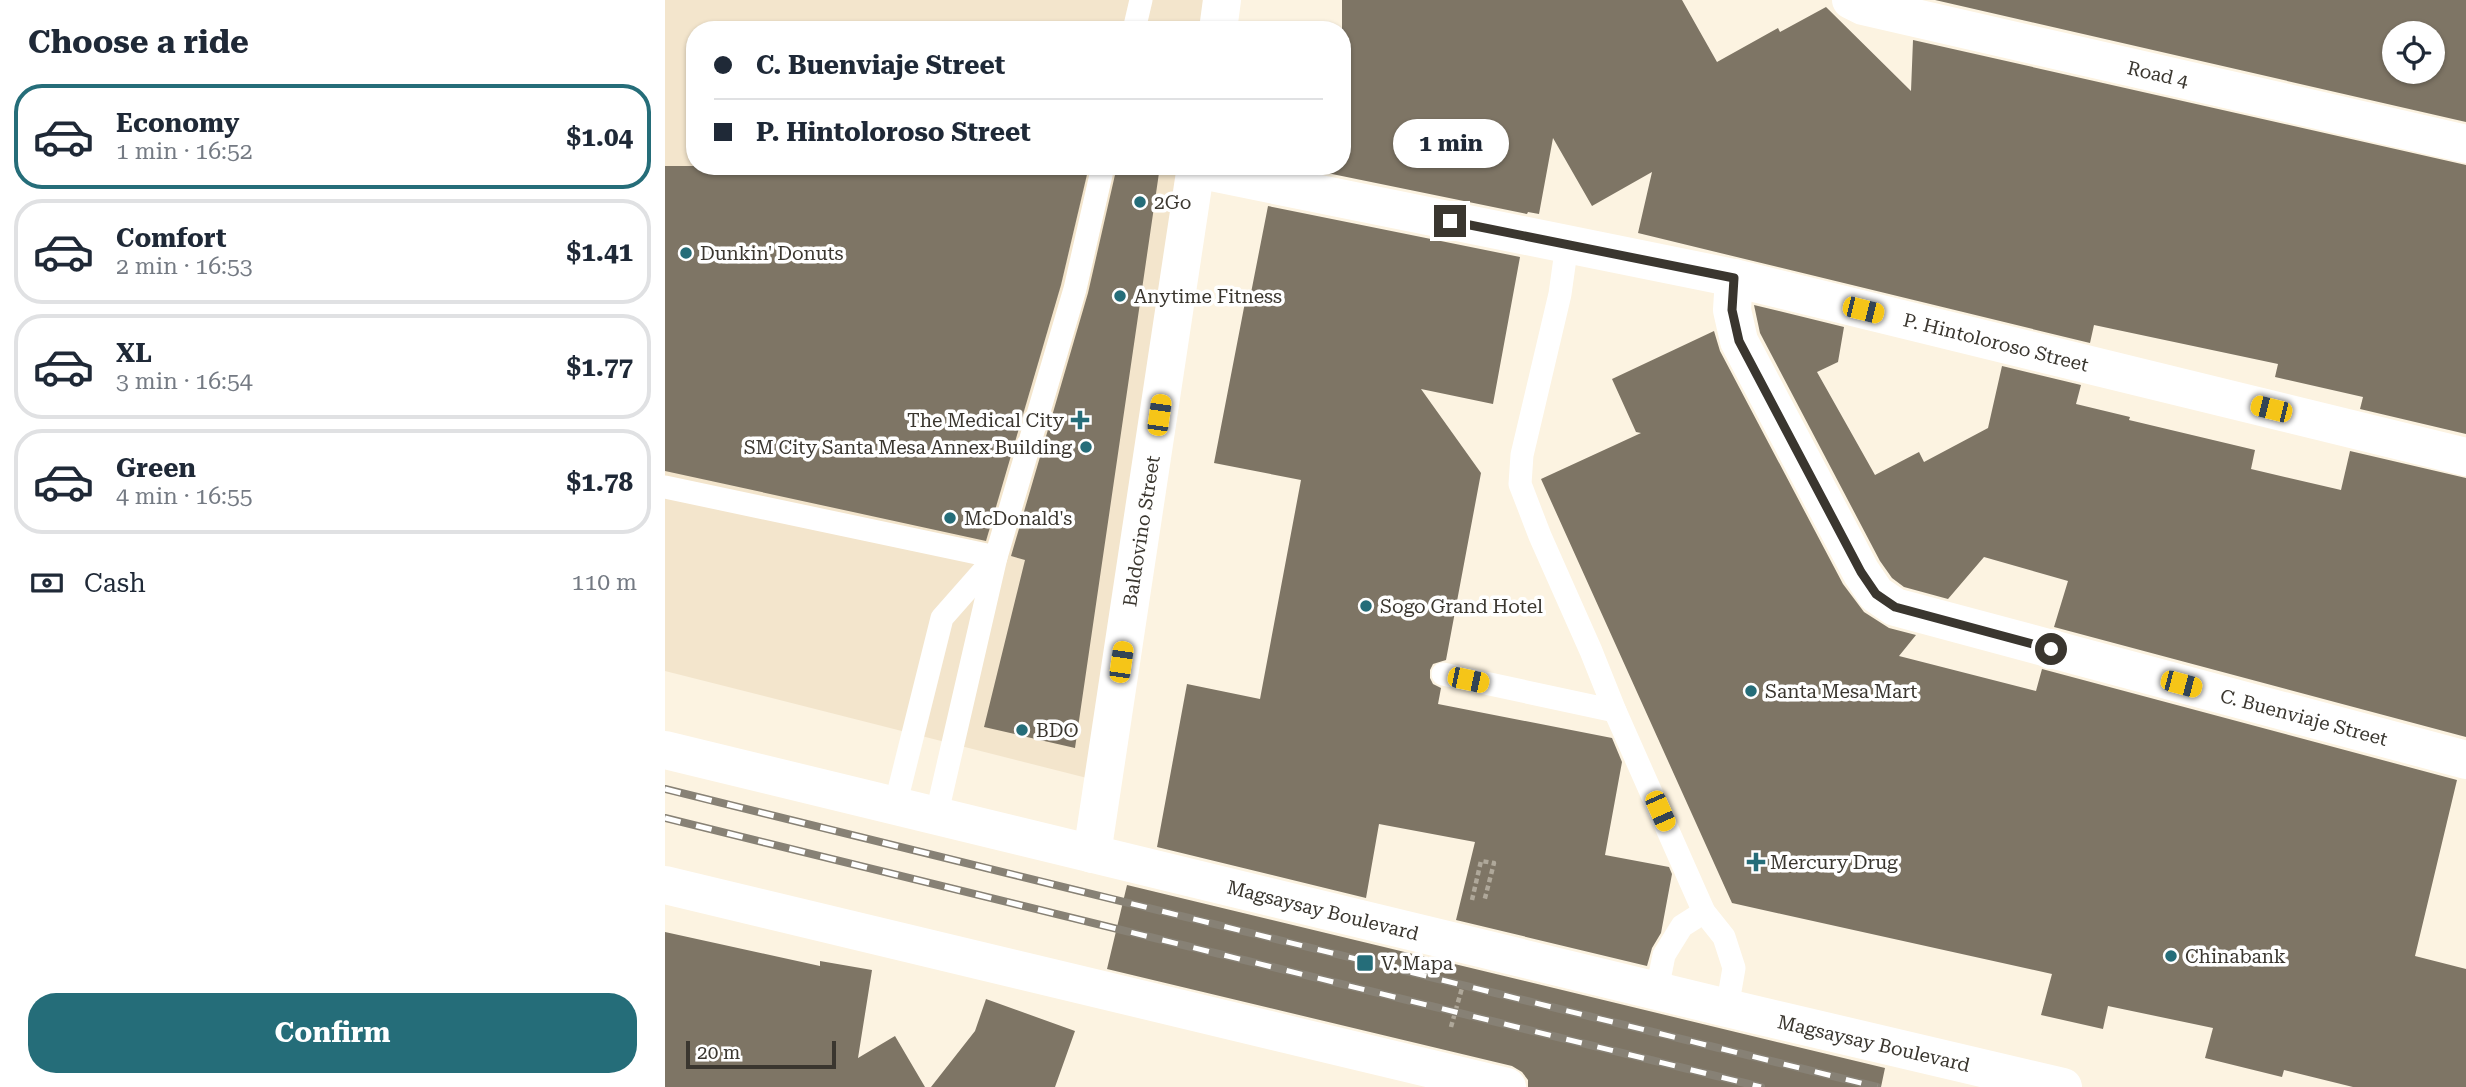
<!DOCTYPE html>
<meta charset="utf-8">
<style>
body{margin:0;font-family:"Roboto Serif",serif;background:#f2f2f3;color:#1f2937;height:100vh;display:flex;flex-direction:column;font-size:26px;white-space:nowrap}
*{box-sizing:border-box;margin:0}
p{font-size:23px;color:#747a83}
.icon{flex:none;width:38px;height:38px;fill:none;stroke:currentColor;stroke-width:2;stroke-linecap:round;stroke-linejoin:round}
.map{position:relative;flex:1;overflow:hidden}
.sheet{display:flex;flex-direction:column;background:#fff;width:665px}
.sheet>*{flex:none}
.top-card{position:absolute;left:21px;top:21px;width:665px;height:154px;border-radius:28px;box-shadow:0 2px 5px #0004;display:grid;align-content:center;height:154px;padding:0 28px;background:#fff}
.fabs{position:absolute;left:1717px;top:21px;display:grid;gap:14px}
.fabs a{display:grid;place-items:center;width:63px;height:63px;border-radius:50%;background:#fff;box-shadow:0 2px 5px #0004;font-size:35px}
.scale{position:absolute;left:21px;bottom:18px;width:150px;box-sizing:border-box;padding-left:7px;border:4px solid #3a362f;border-top:0;font-size:19px;line-height:24px;white-space:nowrap;color:#3a362f;-webkit-text-stroke:5px #fff;paint-order:stroke}
.end{position:absolute;width:32px;height:32px;margin:-16px;border:9px solid #3a362f;background:#fff;box-shadow:0 0 0 4px #fff}
.from{border-radius:50%}
.bubble{position:absolute;height:49px;border-radius:24px;background:#fff;box-shadow:0 2px 5px #0004;font-size:23px;font-weight:700;line-height:49px;text-align:center}
.car{position:absolute;width:21px;height:42px;margin:-21px -10px;border-radius:9px;box-shadow:0 0 5px 2px #0007;background:linear-gradient(#f5c518 24%,#345 0 40%,#f5c518 0 76%,#345 0 86%,#f5c518 0)}
.top-card b{display:flex;align-items:center;gap:24px;height:66px;font-size:26px}
.top-card b+b{border-top:2px solid #e0e1e3}
.top-card i{width:18px;height:18px;background:#1f2937}
ul{padding:0;list-style:none}
li{display:flex;align-items:center;gap:21px;height:105px;margin:0 14px 10px;padding:0 14px;border:4px solid #e0e1e3;border-radius:28px}
li div{flex:1}
li b{display:block;font-size:26px}
li em{font-style:normal;font-weight:700}
li.current{border-color:#256d79}
li>.icon{width:63px;height:63px;stroke-width:1.5}
h2{padding:0 28px;font-size:32px;line-height:84px}
.pay{display:flex;align-items:center;gap:18px;height:77px;padding:0 28px;font-size:26px}
.pay p{margin-inline-start:auto}
.primary-button{display:flex;gap:14px;margin-top:auto;padding:14px 28px}
.primary-button a{flex:1;height:80px;border-radius:28px;background:#256d79;color:#fff;font-size:28px;font-weight:700;line-height:80px;text-align:center}
main{display:flex;flex:1;min-height:0}
.map>svg:first-child{display:block}
.built{fill:#f3e5cc}
.building{fill:#7e7565;fill-rule:evenodd}
.lines{fill:none;stroke-linecap:round;stroke-linejoin:round}
.path{stroke:#afa89a;stroke-width:4.5;stroke-dasharray:5 3.5;stroke-linecap:butt}
.lane{stroke:#fff;stroke-width:23}
.street{stroke:#fff;stroke-width:38}
.primary{stroke:#fff;stroke-width:38}
.rail-casing{stroke:#878175;stroke-width:8}
.rail{stroke:#fff;stroke-width:5;stroke-dasharray:16;stroke-linecap:butt}
.route{stroke:#3a362f;stroke-width:9}
.poi-dot{fill:#256d79;stroke:#fff;stroke-width:2.5}
.labels{text-anchor:middle;stroke-width:7;stroke-linejoin:round;paint-order:stroke}
.street-label{font-size:19px;fill:#3a362f;stroke:#fff}
.poi-label{font-size:19px;fill:#3a362f;stroke:#fff;text-anchor:start}
</style>
<main>
<section class="sheet">
<h2>Choose a ride</h2>
<ul>
<li class="current"><svg class="icon" aria-label="car" viewBox="0 0 24 24"><path d="M5 17H2v-5l4-1 3-4h7l3 4 3 1v5h-3M9 17h6M6 11h13"/><circle cx="7" cy="17" r="2"/><circle cx="17" cy="17" r="2"/></svg><div><b>Economy</b><p>1 min · 16:52</p></div><em>$1.04</em></li>
<li><svg class="icon" aria-label="car" viewBox="0 0 24 24"><path d="M5 17H2v-5l4-1 3-4h7l3 4 3 1v5h-3M9 17h6M6 11h13"/><circle cx="7" cy="17" r="2"/><circle cx="17" cy="17" r="2"/></svg><div><b>Comfort</b><p>2 min · 16:53</p></div><em>$1.41</em></li>
<li><svg class="icon" aria-label="car" viewBox="0 0 24 24"><path d="M5 17H2v-5l4-1 3-4h7l3 4 3 1v5h-3M9 17h6M6 11h13"/><circle cx="7" cy="17" r="2"/><circle cx="17" cy="17" r="2"/></svg><div><b>XL</b><p>3 min · 16:54</p></div><em>$1.77</em></li>
<li><svg class="icon" aria-label="car" viewBox="0 0 24 24"><path d="M5 17H2v-5l4-1 3-4h7l3 4 3 1v5h-3M9 17h6M6 11h13"/><circle cx="7" cy="17" r="2"/><circle cx="17" cy="17" r="2"/></svg><div><b>Green</b><p>4 min · 16:55</p></div><em>$1.78</em></li>
</ul>
<div class="pay"><svg class="icon" aria-label="cash" viewBox="0 0 24 24"><path d="M3 7h18v10H3z"/><circle cx="12" cy="12" r="2"/></svg>Cash<p>110 m</p></div>
<div class="primary-button"><a>Confirm</a></div>
</section>
<div class="map">
<svg width="1801" height="1087" viewBox="0 0 1801 1087">
<rect width="100%" height="100%" fill="#fcf3e1"/>
<path class="built" d="M0,0H539L535,30H30V166H514L422,778L0,671Z"/>
<g class="building">
<path d="M677,0H1017L1052,62L1113,28L1115,32L1161,7L1246,91L1248,40L1801,165V434L1695,409L1698,397L1610,377L1613,364L1429,325L1425,343L973,233L987,172L927,206L888,138L874,214L863,212L862,214L628,166H677Z"/>
<path d="M1270,0H1801V122ZM1729,33H1768V72H1729Z"/>
<path d="M0,166H424L396,285L321,541L0,471Z"/>
<path d="M452,166H495L410,748L319,727L360,560L346,556L423,293Z"/>
<path d="M603,206L855,257L828,404L756,389L816,473L781,660L768,664L765,670V678L768,684L776,688L773,704L947,738L957,762L940,855L1004,867L1007,874L996,933L987,948L982,966L791,920L810,842L714,824L701,898L492,847L522,684L595,699L636,480L549,463L582,292L586,293Z"/>
<path d="M1089,305L1179,327L1173,362L1152,372L1210,475L1254,452L1259,462L1323,428L1337,366L1416,385L1411,404L1465,417L1464,420L1590,450L1586,469L1676,490L1685,451L1801,478V737L1389,627L1403,581L1319,557L1283,599L1239,587L1227,578L1215,561L1095,333Z"/>
<path d="M1049,331L1055,351L1178,584L1199,612L1224,628L1251,635L1234,656L1371,691L1377,669L1792,780L1750,956L1801,969V1087H1688L1619,1070L1617,1077L1540,1058L1548,1028L1443,1006L1438,1029L1376,1015L1387,974L1067,903L876,479L976,433L971,432L947,379Z"/>
<path d="M462,885L1220,1068L1216,1087H863V1080L857,1072L847,1066L442,969Z"/>
<path d="M0,932L155,966V961L207,970L193,1058L230,1036L260,1087H0Z"/>
<path d="M321,999L410,1031L390,1087H266L310,1031Z"/>
</g>
<g class="lines">
<g class="path">
<path d="M807,900L816,861L829,863L819,902"/>
<path d="M786,1027L797,988"/>
</g>
<g class="lane">
<path d="M469,30L476,0"/>
<path d="M902,244L895,294L857,455L855,484L875,536L926,651L950,711L1039,912L1059,937L1069,968L1062,1008"/>
<path d="M0,487L331,557"/>
<path d="M778,674L950,711"/>
<path d="M230,806L277,618L329,559"/>
<path d="M271,817L331,557L410,289L438,166"/>
<path d="M992,990L999,955L1017,926L1039,912"/>
</g>
<g class="street">
<path d="M1186,0L1198,6L1801,144"/>
<path d="M553,30L557,0"/>
<path d="M531,169L1069,278L1801,457"/>
<path d="M1069,278L1067,310L1074,341L1196,572L1211,594L1230,607L1801,760"/>
<path d="M427,854L531,166"/>
</g>
<g class="primary">
<path d="M0,750L1062,1008L1398,1087"/>
<path d="M0,885L842,1087"/>
</g>
<defs>
<g id="rail">
<path d="M0,789L1212,1087"/>
<path d="M0,818L1096,1087"/>
</g>
</defs>
<use href="#rail" class="rail-casing"/>
<use href="#rail" class="rail"/>
</g>
<g class="lines">
<path class="route" d="M785,221L1069,278L1067,310L1074,341L1196,572L1211,594L1230,607L1386,649"/>
</g>
<g class="poi-dot">
<circle cx="475" cy="202" r="7"/>
<circle cx="21" cy="253" r="7"/>
<circle cx="455" cy="296" r="7"/>
<path d="M411.5 409.5h7v7h7v7h-7v7h-7v-7h-7v-7h7z"/>
<circle cx="421" cy="447" r="7"/>
<circle cx="285" cy="518" r="7"/>
<circle cx="701" cy="606" r="7"/>
<circle cx="1086" cy="691" r="7"/>
<circle cx="357" cy="730" r="7"/>
<path d="M1087.5 851.5h7v7h7v7h-7v7h-7v-7h-7v-7h7z"/>
<circle cx="1506" cy="956" r="7"/>
<rect x="691" y="954" width="18" height="18" rx="3.5"/>
</g>
<g class="labels">
<g class="street-label">
<text transform="translate(1493 74) rotate(13)" y="7">Road 4</text>
<text transform="translate(1331 342) rotate(14)" y="7">P. Hintoloroso Street</text>
<text transform="translate(476 531) rotate(-81)" y="7">Baldovino Street</text>
<text transform="translate(1639 717) rotate(15)" y="7">C. Buenviaje Street</text>
<text transform="translate(658 910) rotate(14)" y="7">Magsaysay Boulevard</text>
<text transform="translate(1209 1043) rotate(13)" y="7">Magsaysay Boulevard</text>
</g>
<g class="poi-label">
<text x="489" y="209">2Go</text>
<text x="35" y="260">Dunkin' Donuts</text>
<text x="469" y="303">Anytime Fitness</text>
<text x="399" y="427" text-anchor="end">The Medical City</text>
<text x="407" y="454" text-anchor="end">SM City Santa Mesa Annex Building</text>
<text x="299" y="525">McDonald's</text>
<text x="715" y="613">Sogo Grand Hotel</text>
<text x="1100" y="698">Santa Mesa Mart</text>
<text x="371" y="737">BDO</text>
<text x="1105" y="869">Mercury Drug</text>
<text x="1520" y="963">Chinabank</text>
<text x="716" y="970">V. Mapa</text>
</g>
</g>
</svg>
<div class="fabs">
<a><svg class="icon" aria-label="locate" viewBox="0 0 24 24"><circle cx="12" cy="12" r="6"/><path d="M12 2v4M12 18v4M2 12h4M18 12h4"/></svg></a>
</div>
<div class="scale">20 m</div>
<i class="end from" style="left:1386px;top:649px"></i>
<i class="end" style="left:785px;top:221px"></i>
<div class="bubble" style="left:728px;top:119px;width:116px">1 min</div>
<i class="car" style="left:1198px;top:310px;rotate:104deg"></i>
<i class="car" style="left:1606px;top:409px;rotate:284deg"></i>
<i class="car" style="left:494px;top:415px;rotate:8deg"></i>
<i class="car" style="left:456px;top:662px;rotate:8deg"></i>
<i class="car" style="left:803px;top:680px;rotate:102deg"></i>
<i class="car" style="left:1516px;top:684px;rotate:105deg"></i>
<i class="car" style="left:995px;top:811px;rotate:156deg"></i>
<div class="top-card">
<b><i class="from"></i>C. Buenviaje Street</b>
<b><i></i>P. Hintoloroso Street</b>
</div>
</div>
</main>
